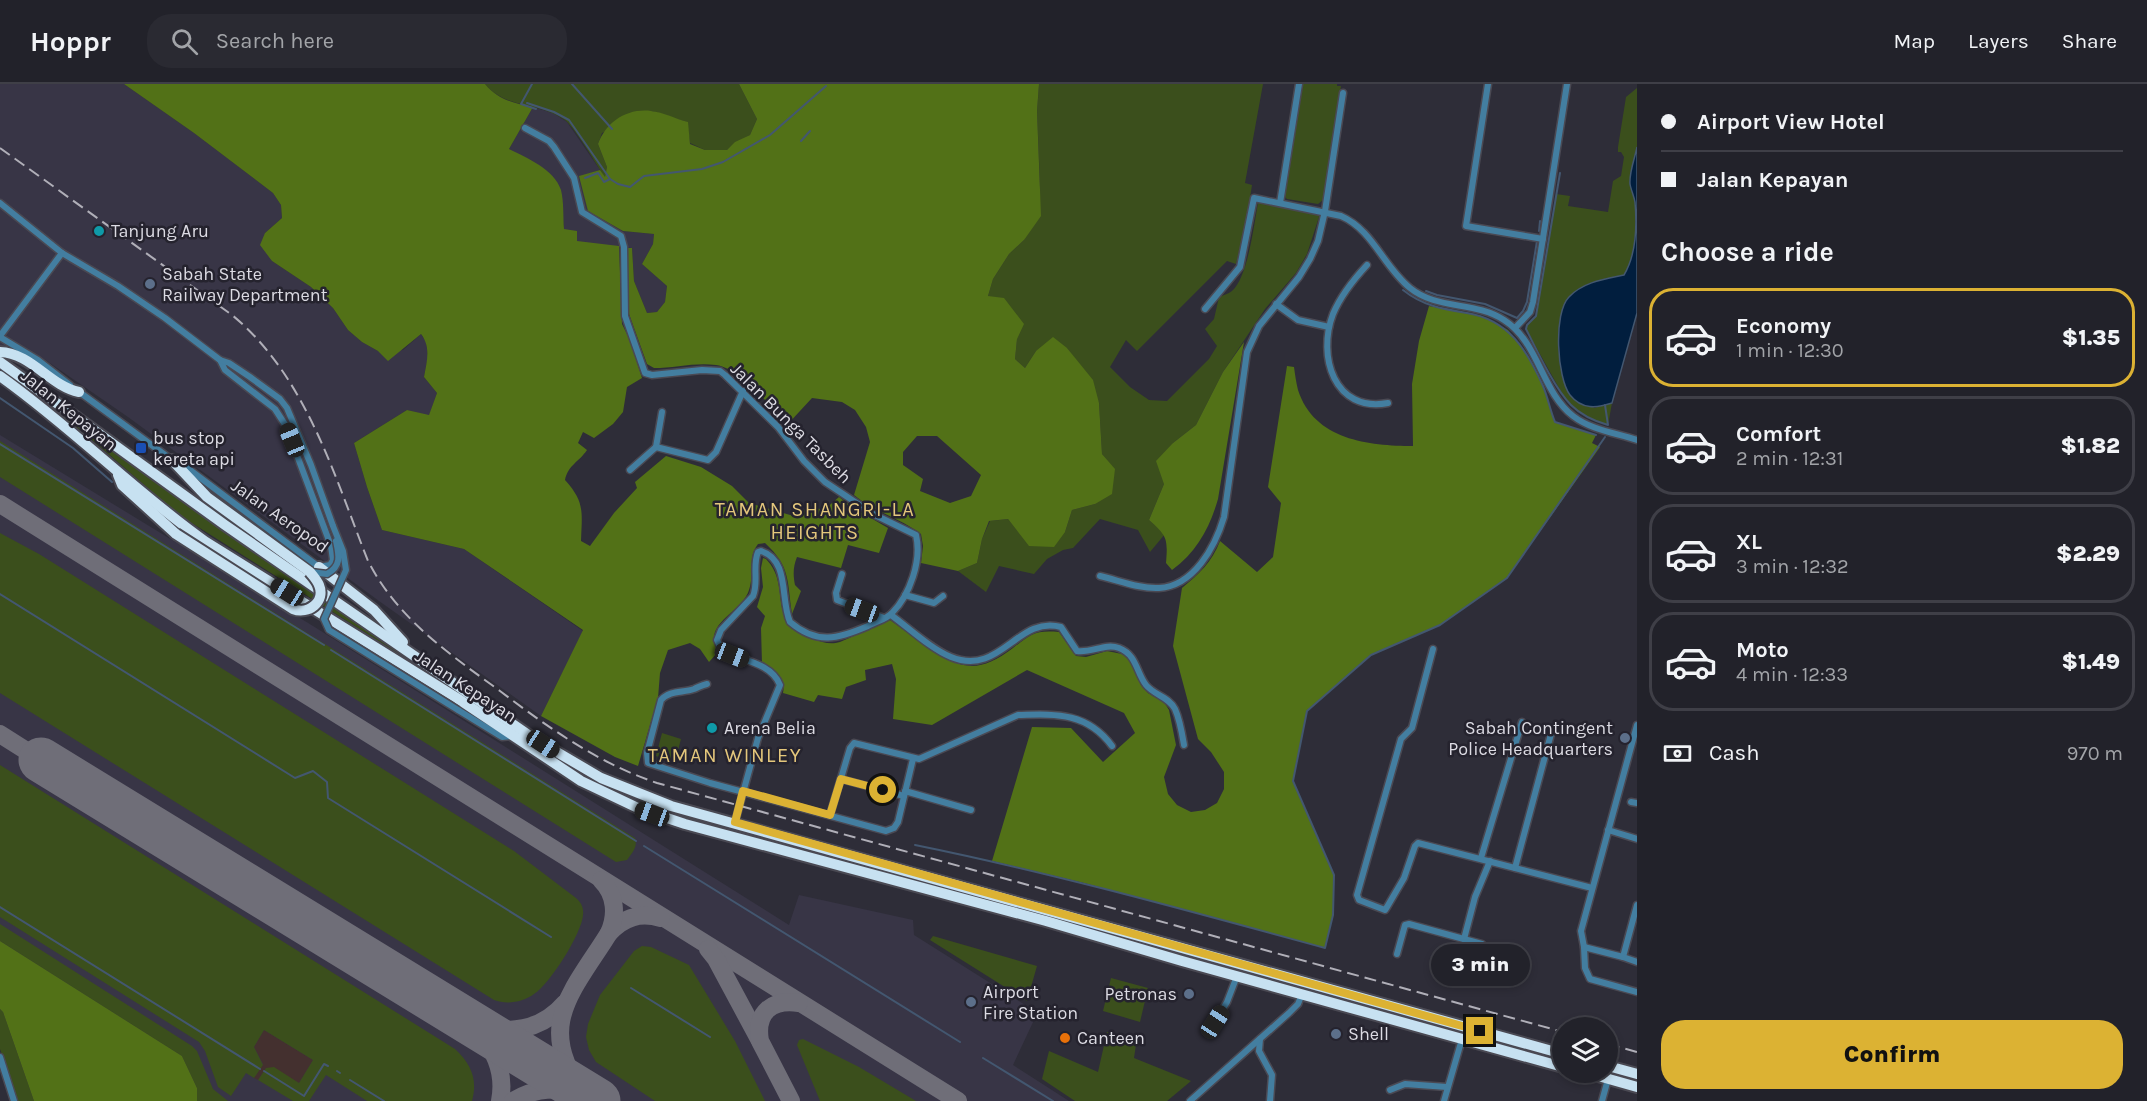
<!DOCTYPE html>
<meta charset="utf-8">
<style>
body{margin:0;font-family:Karla,sans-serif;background:#2a2a32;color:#f1f3f6;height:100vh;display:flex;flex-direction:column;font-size:22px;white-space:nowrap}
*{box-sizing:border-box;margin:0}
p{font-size:20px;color:#a2a4a8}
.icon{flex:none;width:33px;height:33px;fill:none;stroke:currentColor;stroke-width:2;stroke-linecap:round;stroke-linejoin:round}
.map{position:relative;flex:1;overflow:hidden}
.panel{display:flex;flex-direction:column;background:#22222a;width:510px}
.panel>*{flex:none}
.banner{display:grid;align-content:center;height:132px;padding:0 24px;background:#22222a}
.buttons{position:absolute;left:1552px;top:933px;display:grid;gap:12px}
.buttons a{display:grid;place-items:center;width:66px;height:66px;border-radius:50%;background:#22222a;box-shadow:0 3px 9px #0003,0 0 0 2px #3f3f47;font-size:30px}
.end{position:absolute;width:27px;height:27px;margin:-14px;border:8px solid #dcb233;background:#111;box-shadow:0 0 0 3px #111}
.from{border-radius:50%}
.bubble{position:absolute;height:42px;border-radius:21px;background:#22222a;box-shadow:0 3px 9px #0003,0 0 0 2px #3f3f47;font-size:20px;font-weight:800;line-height:42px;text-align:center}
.car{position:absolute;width:18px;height:36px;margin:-18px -9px;border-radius:8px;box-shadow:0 0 4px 2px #0007;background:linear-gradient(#222 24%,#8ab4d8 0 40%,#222 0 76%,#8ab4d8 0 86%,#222 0)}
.banner b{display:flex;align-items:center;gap:21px;height:57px;font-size:22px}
.banner b+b{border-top:2px solid #3f3f47}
.banner i{width:15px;height:15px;background:#f1f3f6}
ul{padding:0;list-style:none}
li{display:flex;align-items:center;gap:18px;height:99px;margin:0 12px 9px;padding:0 12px;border:3px solid #3f3f47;border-radius:24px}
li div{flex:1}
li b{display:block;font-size:22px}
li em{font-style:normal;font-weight:800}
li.active{border-color:#dcb233}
li>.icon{width:54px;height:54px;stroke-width:1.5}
h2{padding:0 24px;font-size:27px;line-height:72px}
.pay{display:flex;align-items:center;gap:15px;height:66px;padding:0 24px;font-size:22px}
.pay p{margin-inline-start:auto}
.button{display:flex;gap:12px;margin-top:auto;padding:12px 24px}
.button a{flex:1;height:69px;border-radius:24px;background:#dcb233;color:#111;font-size:24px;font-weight:800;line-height:69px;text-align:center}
header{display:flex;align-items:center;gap:36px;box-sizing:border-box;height:84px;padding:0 30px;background:#22222a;border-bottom:2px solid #3f3f47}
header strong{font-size:28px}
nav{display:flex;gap:33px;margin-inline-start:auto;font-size:21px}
.search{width:420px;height:54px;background:#2a2a32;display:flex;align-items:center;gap:15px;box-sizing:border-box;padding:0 21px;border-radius:24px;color:#a2a4a8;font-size:22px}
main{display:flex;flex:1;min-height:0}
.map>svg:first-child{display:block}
.built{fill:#383546}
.industrial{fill:#44302f}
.green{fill:#3b4f1c}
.forest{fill:#527117;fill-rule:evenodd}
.water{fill:#011e3e;stroke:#435770;stroke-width:1.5}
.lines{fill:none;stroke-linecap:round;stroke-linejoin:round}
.stream{stroke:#435770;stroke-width:2}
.taxiway{stroke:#6f6e78;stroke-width:18}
.runway{stroke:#6f6e78;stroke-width:45}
.street-casing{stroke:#4a4953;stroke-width:9}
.highway-casing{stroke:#4a4953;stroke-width:14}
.street{stroke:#437ea0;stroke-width:6}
.highway{stroke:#c7e1f1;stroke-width:10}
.rail{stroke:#b0afb8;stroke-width:2;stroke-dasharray:12 6;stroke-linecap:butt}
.street-bridge-casing{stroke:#4a4953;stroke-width:9;stroke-linecap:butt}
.highway-bridge-casing{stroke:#4a4953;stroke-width:14;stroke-linecap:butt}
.street-bridge{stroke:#437ea0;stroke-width:6}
.highway-bridge{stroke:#c7e1f1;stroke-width:10}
.route{stroke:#dcb233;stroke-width:8}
.culture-dot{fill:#0f9aa8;stroke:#25232e;stroke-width:2}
.service-dot{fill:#5c6f8a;stroke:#25232e;stroke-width:2}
.transit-dot{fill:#1a4fb4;stroke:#25232e;stroke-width:2}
.food-dot{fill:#e8710a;stroke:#25232e;stroke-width:2}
.labels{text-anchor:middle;stroke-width:5;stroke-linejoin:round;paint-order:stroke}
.poi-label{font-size:18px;fill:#dcdbe3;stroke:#25232e;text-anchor:start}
.street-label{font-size:18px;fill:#dcdbe3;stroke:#25232e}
.neighbourhood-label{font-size:20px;letter-spacing:1.5px;fill:#e4c77c;stroke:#25232e}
</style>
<header>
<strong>Hoppr</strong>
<div class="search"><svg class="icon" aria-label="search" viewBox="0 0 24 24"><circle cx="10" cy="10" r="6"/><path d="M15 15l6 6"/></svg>Search here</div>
<nav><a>Map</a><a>Layers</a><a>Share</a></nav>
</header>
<main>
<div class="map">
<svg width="1637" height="1017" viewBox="0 0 1637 1017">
<rect width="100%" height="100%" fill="#2e2d38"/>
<g class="built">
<path d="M0,0H124L194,49L273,109L281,121L282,134L265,149L272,177L311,203L333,224L348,246L362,258L378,267L403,266L421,250L426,258L428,272L424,293L437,309L429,332L407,326L354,359L367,403L382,446L464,465L583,547L541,632L379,517L128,333L41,273L36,276L0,261Z"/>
<path d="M533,23L553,29L567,38L600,86L579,93L623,147L654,150L653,160L642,180L667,202L665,218L657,228L647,229L634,197L632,164L577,158L564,145L560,105L509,65Z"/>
<path d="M0,351L313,542L789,841L799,811L913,836L914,851L1030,924L1034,936L1013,981L1069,1017H206L186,969L0,853Z"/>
</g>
<path class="industrial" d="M264,946L313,976L299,999L266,984L258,996L254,994L263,980L254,963Z"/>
<g class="green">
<path d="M485,0H739L757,35L750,51L735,59L727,66H705L690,59L687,38L652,27L602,49L598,60L607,83L605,94C597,81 575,44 565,36C540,18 505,25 485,0Z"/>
<path d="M1039,0H1263L1245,99L1252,101L1246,140L1236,180L1227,177L1137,267L1126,256L1110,283L1130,303L1149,316L1167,317L1209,275L1217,262L1205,245L1214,235L1219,213C1223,211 1228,210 1232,207C1248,193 1254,140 1258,119L1320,130L1307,170L1296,189L1265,225L1223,288L1196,341L1173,359L1164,400L1149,436L1165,450L1150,468L1138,446L1100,435L1073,464L1063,466L1047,475L1034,490L999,482L986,508L958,487L977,479L982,455L990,437L1008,435L1018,447L1065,448L1072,426L1095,420L1114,385L1102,370L1099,319L1077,278L1067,264L1036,267L1025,284L1015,275L1017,255L988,212L993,195L1009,170L1024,156L1040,102L1037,27Z"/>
<path d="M1303,0H1337V2H1341L1323,116L1318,120L1287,115L1285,113Z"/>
<path d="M1637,4V63L1630,99L1635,116L1636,138L1634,162L1629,183L1624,191C1598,196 1569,202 1562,230L1594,324L1612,319L1608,341C1590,335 1576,327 1564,313L1526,245L1527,241L1536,232L1556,110L1570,112L1568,122L1608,128L1613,97L1621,92L1624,73L1621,68H1618V63L1626,13Z"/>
<path d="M0,282L86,343L291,494L444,595L442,597L179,431L83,348L0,285Z"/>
<path d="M0,357L635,754C638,763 632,769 627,776L616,778L0,393Z"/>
<path d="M0,449L39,470L514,767L576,814C581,818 584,824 583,831C582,849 550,900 534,910C523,918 507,921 494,916L0,609Z"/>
<path d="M662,649L681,655L675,678L656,672Z"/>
<path d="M0,681L455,965C471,980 478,995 472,1017H367L326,991L309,1017H293L258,996L266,984L274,983L299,999L313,976L264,946L254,963L263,981L254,994L246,989L231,1012L218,1003L205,967L199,958L0,833Z"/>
<path d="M584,691L638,717L684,732L812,765L1563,974V977L1183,871L1044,830L684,734C664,727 592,703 584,691Z"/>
<path d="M0,840L192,962L197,967L213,1005L228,1017H197V1004L182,972L0,857Z"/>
<path d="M933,852L1037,882L1027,917L930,856Z"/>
<path d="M642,862L651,863L689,881L735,957L765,1017H655L596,978L589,966L586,953L588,940L600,911L634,867Z"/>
<path d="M1111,894L1148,904L1140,938L1103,927Z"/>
<path d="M0,925L3,928L34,1017H17L0,965Z"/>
<path d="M1107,948L1137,954L1134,974L1191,997L1167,1017H1075L1042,995L1049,967L1098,988Z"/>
<path d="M803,955L859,983L916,1017H820L797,961L799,956Z"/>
</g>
<g class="forest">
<path d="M124,0H485C498,16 514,19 533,23L509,65C527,74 554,85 561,106C564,118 563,133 564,145L577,147V157L619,162L622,240L630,256L642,294L627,303L623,328L613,340L594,354L583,348L578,359L587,366C579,378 568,381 565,396C585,418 582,428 581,457L590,462L614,429L637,404L635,398L666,372L701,383L732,402L749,419L797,433L808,422L824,426L839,413L852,423L888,444L879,469L848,461L841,484L797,473C793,483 793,491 795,501L801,507L792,530C787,497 791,483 765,459L758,460C747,474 755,490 749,506C742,529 701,539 718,568L709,578L700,565L690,559L668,566L660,589L658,614L638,682L615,673L541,632L583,546L464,465L382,446L367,403L354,359L407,326L429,331L437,309L424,293C427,277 431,263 421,250L388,277L378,267L362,258L348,246L333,224L311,203L272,177L260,161L265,149L282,134L281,121L273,109L194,49Z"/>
<path d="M739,0H1039L1037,27L1041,132L1024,156L1009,170L993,195L988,212L1004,214L1024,240L1017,255L1015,275L1025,284L1036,267L1053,253L1067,264L1093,296L1099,319L1102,370L1115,385L1112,410L1095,420L1072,426L1065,448L1054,463L1029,462L1008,435L989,437L982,455L977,479L958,487L921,479L923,462L921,450C900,434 874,428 854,411L870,358L866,343L855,326L842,318L812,314L787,341C770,322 742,285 716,281C696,278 674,284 654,284L647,280L629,230L627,164H632L634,197L647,229L657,228L665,218L667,202L642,180L653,160L654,150L623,147L588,127L579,92L600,86L605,93L607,83L598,60C606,38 627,24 651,27C663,28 676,35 688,38L690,60L705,66H727L735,58L750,51L757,35ZM917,352H937L981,391L971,412L950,419L920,407L923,395L903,381V368Z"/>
<path d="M1429,222L1482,232L1508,246L1524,266L1544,303L1555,338L1596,351L1592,359L1600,363L1507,494L1440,541L1371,571L1307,627L1293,697L1334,791L1333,831L1325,864L1084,799L992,777L1032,643L1071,644L1103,678L1135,649L1124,629L1027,586L932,641L893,635L896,595L892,580L865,586L866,596L846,603L842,615L818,611L814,618L783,609C786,593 775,586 762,580L761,544L765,532L757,523L763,503L761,484L763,474L766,475C793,503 764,538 813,555C822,558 830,561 840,558L890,536C903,545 915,554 928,563C961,586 979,590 1013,564C1031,550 1035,546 1059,548L1076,572L1086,573L1107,567L1122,570L1129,574L1141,601L1148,609L1164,618L1169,626L1176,661L1164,693L1168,710L1177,721L1191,728L1205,726L1217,719L1224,705V688L1211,668L1198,655L1173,562L1182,504C1199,490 1212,478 1220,457L1257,488L1273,473L1281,419L1268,403L1287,282L1294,283C1295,290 1296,298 1298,306C1314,356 1369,362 1413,362L1412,300L1419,257Z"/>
<path d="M1244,258L1218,415C1210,443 1197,468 1172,486L1166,479C1168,454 1167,452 1149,436L1164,400L1156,377L1173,359L1196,341L1223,288Z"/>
<path d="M0,857L182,972L197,1004V1017H34L3,928L0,925Z"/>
</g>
<path class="water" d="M1637,63V229L1612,319C1597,324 1582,326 1570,311C1557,294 1553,229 1569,213C1583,198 1605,195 1624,191C1636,171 1637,141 1635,118C1634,112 1631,106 1630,100C1629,88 1635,74 1637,63Z"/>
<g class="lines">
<g class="stream">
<path d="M532,0L521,20L536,25"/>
<path d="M572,0L612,45"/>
<path d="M527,19L554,28L569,36L610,95L618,100L630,103L644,92L702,85L723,78L770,51L826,2"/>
<path d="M801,57L810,47"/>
<path d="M1560,89L1536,232L1527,241L1526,245C1537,267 1555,305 1571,321C1581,331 1594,337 1608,341L1605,321"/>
<path d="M585,94L598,89L604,98L610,95"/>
<path d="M1539,147L1540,137"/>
<path d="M1403,206C1423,222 1443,225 1467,229C1509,236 1527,266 1543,302C1548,314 1550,326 1555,338L1596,351"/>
<path d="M1426,207L1437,211L1485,220L1517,234L1523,227L1527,218L1537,157"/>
<path d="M0,314L73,364L112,398"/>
<path d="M0,360L324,561"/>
<path d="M0,510L295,694L313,687L327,698L328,714L551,853"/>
<path d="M331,566L636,757"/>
<path d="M915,761C1053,789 1189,827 1325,864L1333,831L1334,791L1293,697L1307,627L1371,571L1440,541L1507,494L1605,353"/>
<path d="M644,762L960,958"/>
<path d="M0,823L260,985"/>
<path d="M631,904L710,953"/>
<path d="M983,974L1053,1017"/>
<path d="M264,987L304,1012L324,980L328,982"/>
<path d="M337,987L340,989"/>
<path d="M350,996L384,1017"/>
</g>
<g class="taxiway">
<path d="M0,420L958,1017"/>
<path d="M0,650L41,676"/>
<path d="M609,849C624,833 640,828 661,834"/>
<path d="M708,865L716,875L759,955"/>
<path d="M474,940C508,952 542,946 565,919"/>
<path d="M474,940C493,964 506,986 500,1017"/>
<path d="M583,1008C534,942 573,907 609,849C617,831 616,811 601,796"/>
<path d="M513,1017C536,1003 557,1004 583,1008"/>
<path d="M791,1017L760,957C755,928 772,915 799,919"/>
</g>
<path class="runway" d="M41,676L598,1017"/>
<defs>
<g id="street">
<path d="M1488,0L1466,142L1543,155"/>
<path d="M525,44L549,57L554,63L574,94L582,128L621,152L624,163L625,232L645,289L652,291L702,286L720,287L725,291L778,343L804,377L825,398L873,430L916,451C922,476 910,511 892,529C887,535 875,538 868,542C838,555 817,561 790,538C780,516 790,476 761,467L758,468C752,482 759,498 753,512L721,546L717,556L722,567C741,576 772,579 780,601L758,654L735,738"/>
<path d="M0,119L62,169L118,202L165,234L220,276L225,286L275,325L286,342L331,462L333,476L330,481L319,483L178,377L172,376L78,307"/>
<path d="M1280,119L1299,0"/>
<path d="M1367,181C1354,195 1341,211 1333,230C1317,272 1334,329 1388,319"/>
<path d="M1276,220L1298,236L1329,243"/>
<path d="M1205,225L1240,183L1254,114L1341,132C1373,146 1383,182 1410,204C1437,226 1475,217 1504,236C1539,258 1541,307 1573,332C1591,346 1616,349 1637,356"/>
<path d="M1515,244L1530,228L1533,218L1567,0"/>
<path d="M0,252L62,169"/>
<path d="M0,253L38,276L70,301"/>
<path d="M220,276L229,279L250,293L280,315L287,324L311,381L333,442"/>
<path d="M662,328L656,363L708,376L716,368L743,307"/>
<path d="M630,386L656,363"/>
<path d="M842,490L836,509L837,516L884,534"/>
<path d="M1100,492C1118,496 1139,505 1159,504C1194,502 1215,463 1224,433L1247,268L1259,242L1299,193L1310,175L1318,157L1325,127L1343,9"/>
<path d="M905,511L934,519L943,512"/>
<path d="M891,531C909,544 931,565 951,573C1001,593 1017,531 1061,543L1077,567C1092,569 1105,559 1119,564C1137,571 1136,588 1146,601C1154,611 1169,613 1175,625C1180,636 1182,649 1184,661"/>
<path d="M1433,565L1412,644L1401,655L1357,811L1359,816L1385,826L1387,823L1404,794L1415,762L1418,759L1592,804"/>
<path d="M707,600C702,601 699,603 694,605C682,609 670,606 661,616L647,669L648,679L710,699L886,747L894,744L898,738L913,675"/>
<path d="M458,626L502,653L511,652"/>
<path d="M1637,641L1581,847L1584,863L1585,884L1590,895L1637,908"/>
<path d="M841,695L904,712"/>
<path d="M905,707L971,726"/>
<path d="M1631,718L1637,719"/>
<path d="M830,731L850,664L854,659L919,675L1018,631C1056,630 1087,628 1112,662"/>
<path d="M1608,746L1637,755"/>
<path d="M1481,774L1522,638"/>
<path d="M1515,784L1551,650"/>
<path d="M1637,821L1623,873L1637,878"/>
<path d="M1464,855L1475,813L1490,777"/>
<path d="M1584,863L1623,873"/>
<path d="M1397,870L1405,841L1409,840L1482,860L1485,865L1479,888"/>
<path d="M1209,948L1227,918L1237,892"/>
<path d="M1260,955L1259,967L1272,991L1270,1017"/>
<path d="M0,973L14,1017"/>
<path d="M1390,1006L1405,1000L1447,1003"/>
<path d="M1190,1017L1289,929L1298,920L1302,910"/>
<path d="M1444,1017L1462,955"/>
<path d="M1602,1017L1608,995"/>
</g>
<g id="highway">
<path d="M0,268C31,269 50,302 79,308"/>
<path d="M0,278L225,441L533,654L601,694L671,722L1563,970"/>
<path d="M0,292C72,343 134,407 206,458L457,614L581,697L640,725L685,740L1046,837L1182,877L1563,983"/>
<path d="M172,376L207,413L310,488"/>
<path d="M118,391L122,401L176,450"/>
<path d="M319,483L374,526L403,558"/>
<path d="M1608,982L1637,990"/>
<path d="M1584,988L1637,1003"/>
</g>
</defs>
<use href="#street" class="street-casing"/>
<use href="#highway" class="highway-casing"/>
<use href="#street" class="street"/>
<use href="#highway" class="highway"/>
<g class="rail">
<path d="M0,64L232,231C306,292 334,391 368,477C398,535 448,569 500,607C549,644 598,679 657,699L1563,948"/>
<path d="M1608,960L1637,968"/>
</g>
<defs>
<g id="street-bridge">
<path d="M333,442L343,467L346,486L324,535L329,546L458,626"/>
<path d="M311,488L327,490C342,482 339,471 336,457"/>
</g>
<path id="highway-bridge" d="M176,450L293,525C308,531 326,518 319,501C317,496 313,492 310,488"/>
</defs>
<use href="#street-bridge" class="street-bridge-casing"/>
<use href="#highway-bridge" class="highway-bridge-casing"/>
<use href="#street-bridge" class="street-bridge"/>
<use href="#highway-bridge" class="highway-bridge"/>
</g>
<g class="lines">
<path class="route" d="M883,706L841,695L830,731L743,707L735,738L1480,947"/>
</g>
<g class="culture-dot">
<circle cx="99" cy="147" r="6"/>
<circle cx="712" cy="644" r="6"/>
</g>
<g class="service-dot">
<circle cx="150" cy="200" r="6"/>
<circle cx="1625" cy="654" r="6"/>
<circle cx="1189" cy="910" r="6"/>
<circle cx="971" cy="918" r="6"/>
<circle cx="1336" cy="950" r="6"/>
</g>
<rect class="transit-dot" x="135" y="358" width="12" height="12" rx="3"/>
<circle class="food-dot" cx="1065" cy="954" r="6"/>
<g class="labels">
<g class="poi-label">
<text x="111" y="153">Tanjung Aru</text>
<text x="162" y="196">Sabah State<tspan x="162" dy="21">Railway Department</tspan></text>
<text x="153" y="360">bus stop<tspan x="153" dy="21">kereta api</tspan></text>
<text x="724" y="650">Arena Belia</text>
<text x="1613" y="650" text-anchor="end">Sabah Contingent<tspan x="1613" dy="21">Police Headquarters</tspan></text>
<text x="983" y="914">Airport<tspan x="983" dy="21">Fire Station</tspan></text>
<text x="1177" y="916" text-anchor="end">Petronas</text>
<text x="1348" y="956">Shell</text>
<text x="1077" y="960">Canteen</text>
</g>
<g class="street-label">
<text transform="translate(69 326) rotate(39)" y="6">Jalan Kepayan</text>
<text transform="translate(791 339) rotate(45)" y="6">Jalan Bunga Tasbeh</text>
<text transform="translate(280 432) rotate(35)" y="6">Jalan Aeropod</text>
<text transform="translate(466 602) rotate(33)" y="6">Jalan Kepayan</text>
</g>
<g class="neighbourhood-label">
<text x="815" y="432">TAMAN SHANGRI-LA<tspan x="815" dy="23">HEIGHTS</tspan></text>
<text x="725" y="678">TAMAN WINLEY</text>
</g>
</g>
</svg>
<div class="buttons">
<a><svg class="icon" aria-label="layers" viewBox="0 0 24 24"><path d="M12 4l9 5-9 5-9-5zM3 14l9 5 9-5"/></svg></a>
</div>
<i class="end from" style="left:883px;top:706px"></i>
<i class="end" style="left:1480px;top:947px"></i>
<div class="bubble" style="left:1431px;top:860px;width:99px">3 min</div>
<i class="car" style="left:292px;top:356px;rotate:338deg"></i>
<i class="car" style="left:287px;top:508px;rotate:302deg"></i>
<i class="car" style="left:862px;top:526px;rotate:290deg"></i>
<i class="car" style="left:732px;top:571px;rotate:111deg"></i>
<i class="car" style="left:543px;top:660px;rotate:123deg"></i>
<i class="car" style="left:652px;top:730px;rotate:290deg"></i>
<i class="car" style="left:1215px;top:938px;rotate:33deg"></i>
</div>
<section class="panel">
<div class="banner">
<b><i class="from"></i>Airport View Hotel</b>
<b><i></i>Jalan Kepayan</b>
</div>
<h2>Choose a ride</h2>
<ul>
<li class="active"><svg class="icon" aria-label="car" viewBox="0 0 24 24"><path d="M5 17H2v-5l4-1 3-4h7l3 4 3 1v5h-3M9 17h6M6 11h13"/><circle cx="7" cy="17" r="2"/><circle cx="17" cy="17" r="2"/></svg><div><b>Economy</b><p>1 min · 12:30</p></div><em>$1.35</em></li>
<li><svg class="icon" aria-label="car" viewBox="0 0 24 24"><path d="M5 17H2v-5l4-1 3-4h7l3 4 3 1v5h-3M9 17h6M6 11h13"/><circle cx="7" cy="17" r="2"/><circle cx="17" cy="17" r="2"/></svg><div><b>Comfort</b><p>2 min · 12:31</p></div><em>$1.82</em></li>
<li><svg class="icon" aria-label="car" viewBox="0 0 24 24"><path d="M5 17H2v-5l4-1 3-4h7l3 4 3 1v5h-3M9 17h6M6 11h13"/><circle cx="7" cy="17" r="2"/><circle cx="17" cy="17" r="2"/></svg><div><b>XL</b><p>3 min · 12:32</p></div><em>$2.29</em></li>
<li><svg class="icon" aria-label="car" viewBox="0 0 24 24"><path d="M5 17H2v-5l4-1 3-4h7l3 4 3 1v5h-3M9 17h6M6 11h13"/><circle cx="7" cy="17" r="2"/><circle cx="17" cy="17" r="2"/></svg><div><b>Moto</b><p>4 min · 12:33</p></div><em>$1.49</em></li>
</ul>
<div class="pay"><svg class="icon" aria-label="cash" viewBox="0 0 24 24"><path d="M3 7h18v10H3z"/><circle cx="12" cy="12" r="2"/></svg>Cash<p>970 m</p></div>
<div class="button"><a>Confirm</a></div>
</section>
</main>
